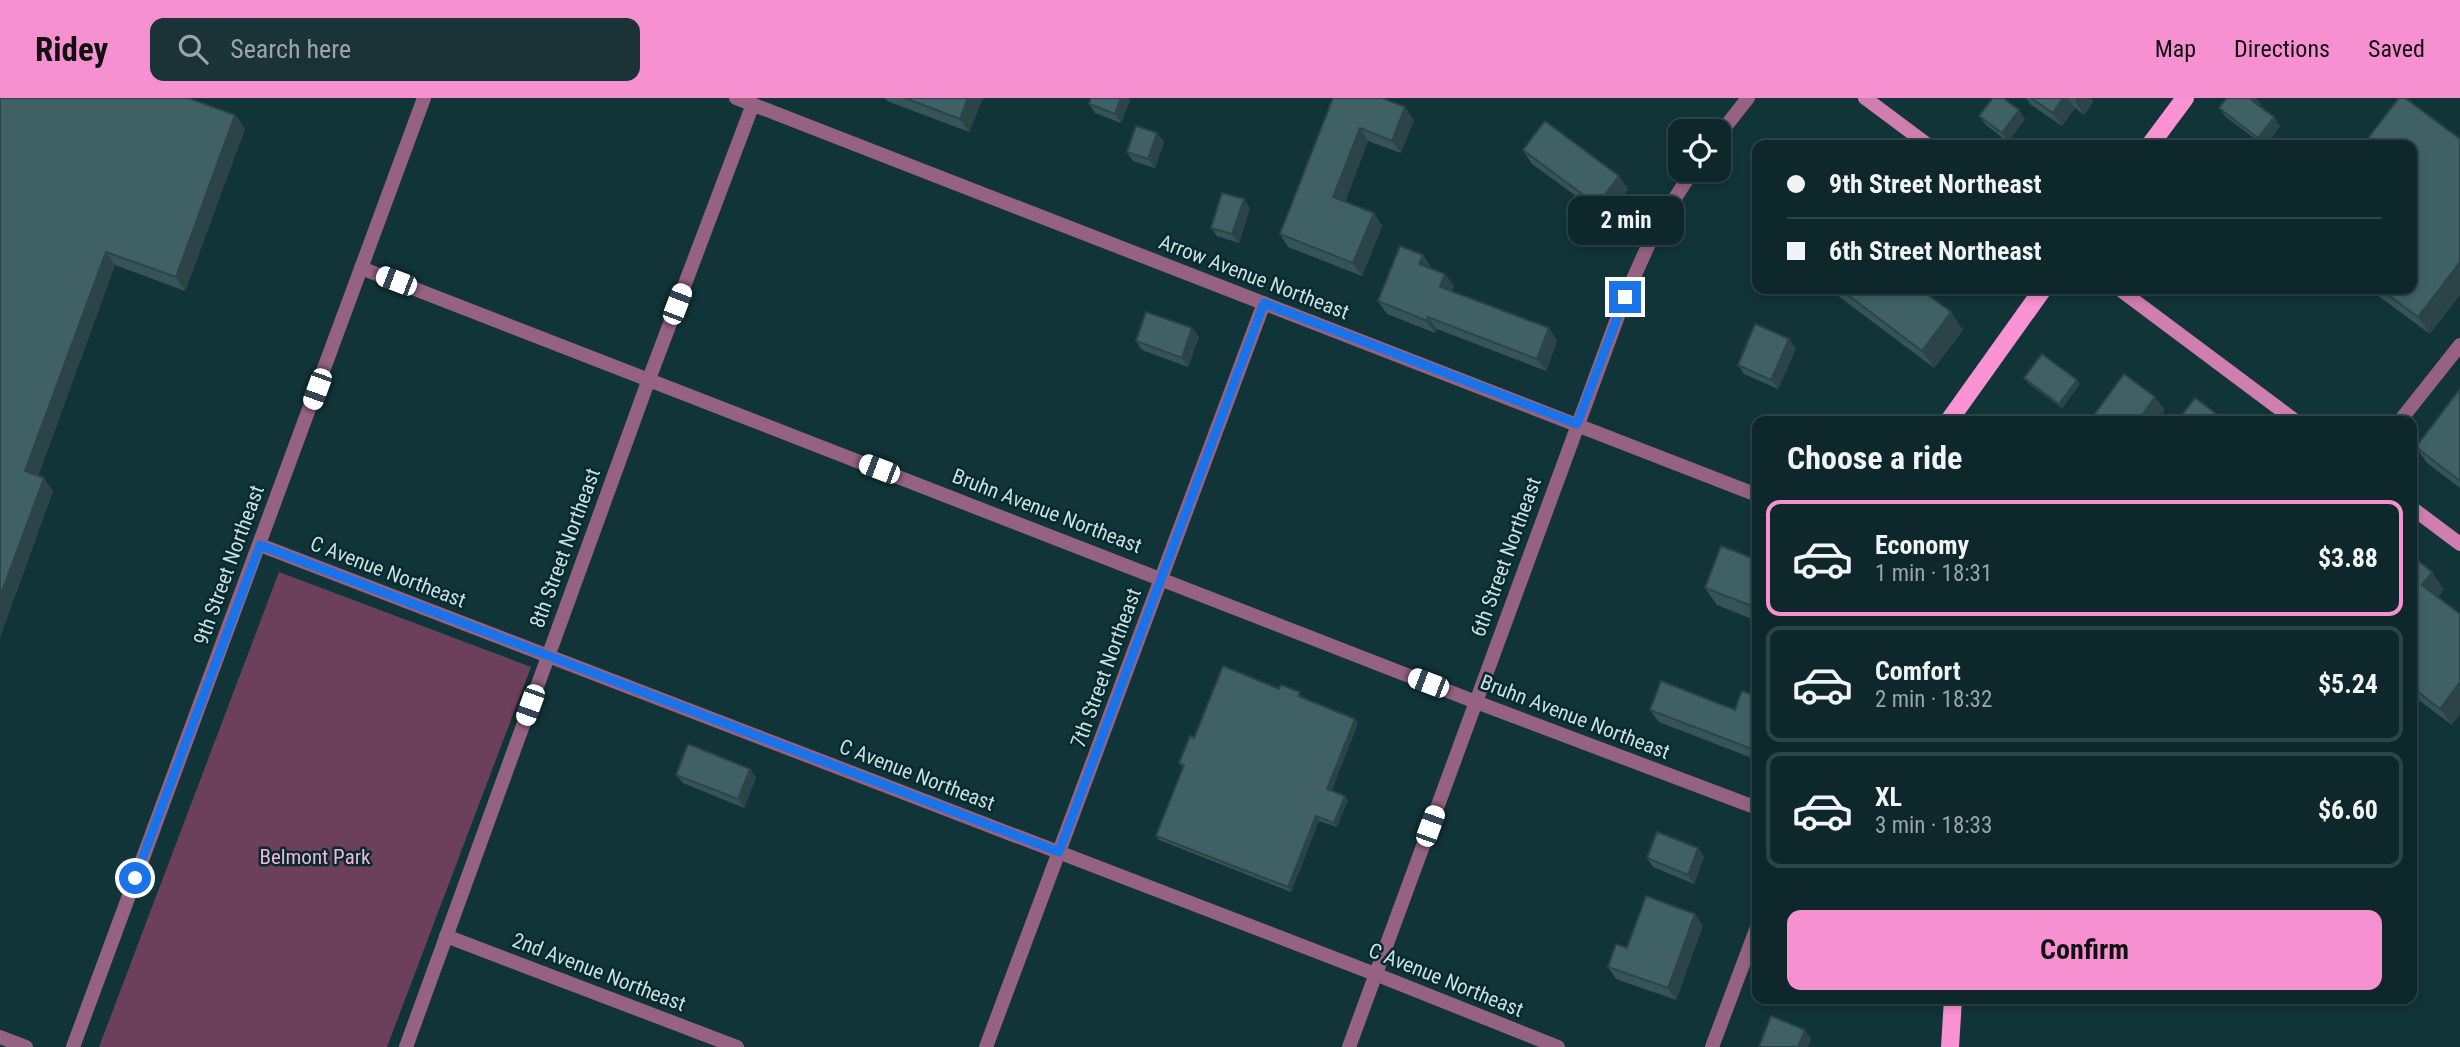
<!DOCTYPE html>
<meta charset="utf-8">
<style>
body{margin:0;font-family:"Roboto Condensed",sans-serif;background:#1b3336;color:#f1f3f6;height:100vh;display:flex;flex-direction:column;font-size:26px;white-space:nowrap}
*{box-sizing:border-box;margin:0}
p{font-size:23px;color:#9aa5a8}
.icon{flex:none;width:38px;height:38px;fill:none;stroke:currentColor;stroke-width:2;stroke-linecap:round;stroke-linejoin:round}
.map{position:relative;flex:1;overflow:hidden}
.panel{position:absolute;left:1752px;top:318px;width:665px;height:588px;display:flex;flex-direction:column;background:#0d272a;border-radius:14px;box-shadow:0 4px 10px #0003,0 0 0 2px #2d4447}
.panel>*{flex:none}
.top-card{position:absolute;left:1752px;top:42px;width:665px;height:154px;border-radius:14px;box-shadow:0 4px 10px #0003,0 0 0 2px #2d4447;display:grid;align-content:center;height:154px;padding:0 35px;background:#0d272a}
.fabs{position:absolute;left:1668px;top:21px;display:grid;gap:14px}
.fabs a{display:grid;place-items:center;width:63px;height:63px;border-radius:14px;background:#0d272a;box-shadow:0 4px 10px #0003,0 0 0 2px #2d4447;font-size:35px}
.end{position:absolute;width:32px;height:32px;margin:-16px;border:9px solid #1a73e8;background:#fff;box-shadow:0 0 0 4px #fff}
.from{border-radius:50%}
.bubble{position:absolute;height:49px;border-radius:14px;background:#0d272a;box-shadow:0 4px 10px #0003,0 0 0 2px #2d4447;font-size:23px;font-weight:700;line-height:49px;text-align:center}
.car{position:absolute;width:21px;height:42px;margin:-21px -10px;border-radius:9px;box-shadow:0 0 5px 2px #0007;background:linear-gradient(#fff 24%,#345 0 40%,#fff 0 76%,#345 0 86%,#fff 0)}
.top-card b{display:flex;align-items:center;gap:24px;height:66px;font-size:26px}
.top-card b+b{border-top:2px solid #2d4447}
.top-card i{width:18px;height:18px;background:#f1f3f6}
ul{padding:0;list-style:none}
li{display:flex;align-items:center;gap:21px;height:116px;margin:0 14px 10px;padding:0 21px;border:4px solid #2d4447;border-radius:14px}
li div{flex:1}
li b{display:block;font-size:26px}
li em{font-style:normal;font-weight:700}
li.active{border-color:#f690d0}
li>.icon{width:63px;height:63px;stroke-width:1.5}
h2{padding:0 35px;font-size:32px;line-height:84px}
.primary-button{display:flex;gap:14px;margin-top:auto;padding:14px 35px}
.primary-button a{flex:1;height:80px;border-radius:14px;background:#f690d0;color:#111;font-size:28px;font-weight:700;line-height:80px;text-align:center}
header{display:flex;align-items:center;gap:42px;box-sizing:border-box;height:98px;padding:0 35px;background:#f690d0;color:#111}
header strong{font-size:33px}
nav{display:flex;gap:38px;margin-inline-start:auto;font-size:24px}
.search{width:490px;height:63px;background:#1b3336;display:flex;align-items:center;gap:18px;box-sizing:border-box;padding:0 24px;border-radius:14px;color:#9aa5a8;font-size:26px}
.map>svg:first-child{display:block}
.green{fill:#6c405b}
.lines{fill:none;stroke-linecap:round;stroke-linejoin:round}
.minor{stroke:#956281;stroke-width:14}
.tertiary{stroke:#956281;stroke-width:14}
.secondary{stroke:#ce7eaf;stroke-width:14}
.primary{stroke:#fa92d3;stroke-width:18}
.wall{fill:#365357}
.shaded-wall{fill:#2c4447}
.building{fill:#3f6165;stroke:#2c4447;stroke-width:2}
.route{stroke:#1a73e8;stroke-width:9}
.labels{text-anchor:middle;stroke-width:5;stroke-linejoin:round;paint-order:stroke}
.street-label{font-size:21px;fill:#ccdfe1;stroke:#062a2e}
.park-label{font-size:21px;fill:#f3b5da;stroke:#062a2e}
</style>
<header>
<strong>Ridey</strong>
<div class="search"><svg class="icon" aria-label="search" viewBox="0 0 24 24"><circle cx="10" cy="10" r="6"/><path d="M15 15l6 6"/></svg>Search here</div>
<nav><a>Map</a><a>Directions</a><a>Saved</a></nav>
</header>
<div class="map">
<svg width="2460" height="949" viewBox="0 0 2460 949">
<rect width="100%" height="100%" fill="#113438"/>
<path class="green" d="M279,474L531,569L387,949H99Z"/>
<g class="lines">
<g class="minor">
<path d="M1718,38L1748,0"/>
<path d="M361,170L1476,604L1757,710"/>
<path d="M2399,324L2460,247"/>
<path d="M260,447L1375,876L1558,949"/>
<path d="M446,838L737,949"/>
<path d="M406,949L649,281L753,6"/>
<path d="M986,949L1264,205"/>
<path d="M1349,949L1625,199L1656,130L1693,72"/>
<path d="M1712,949L1757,829"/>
</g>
<g class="tertiary">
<path d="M736,0L1757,397"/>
<path d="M0,939L26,949"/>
<path d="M73,949L424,0"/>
</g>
<g class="secondary">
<path d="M1865,0L1928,47"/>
<path d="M2119,191L2297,324"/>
<path d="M2412,410L2460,446"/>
</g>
<g class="primary">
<path d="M2150,47L2185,0"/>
<path d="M1948,324L2043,191"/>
<path d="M1950,949L1953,901"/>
</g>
</g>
<g class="wall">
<path d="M0,0L235,17L245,31L185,193L115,167L38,378L53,393L0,539Z"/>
<path d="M885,0H983L969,34L887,3Z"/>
<path d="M1091,0H1128L1130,3L1121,25L1095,15L1089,6Z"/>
<path d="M1333,0L1414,22L1401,55L1368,43L1345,104L1374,115L1382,128L1362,178L1288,149L1280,136Z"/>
<path d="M2026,0H2091L2093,4L2084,17L2075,10L2062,28L2030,6Z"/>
<path d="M2261,6L2259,8L2280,28L2266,47H2263L2226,19L2219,10Z"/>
<path d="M1979,18L2025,21L2008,44L1986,27Z"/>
<path d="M1157,35L1164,44L1155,70L1133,63L1127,54Z"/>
<path d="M1523,52L1619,78L1628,91L1606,120L1532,66Z"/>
<path d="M1250,110L1239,145L1217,138L1211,130Z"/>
<path d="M1423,157L1431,170L1445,176L1454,188L1452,193L1549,230L1557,243L1546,273L1437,231L1435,235L1387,216L1378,203Z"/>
<path d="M1833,191H1920L1963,232L1934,270L1837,197Z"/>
<path d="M2369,191H2412L2430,236Z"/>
<path d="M1192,230L1199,239L1188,269L1142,252L1136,243Z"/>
<path d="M1796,250L1778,291L1744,276L1738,267Z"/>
<path d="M2024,280L2080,286L2062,310L2028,285Z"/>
<path d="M2460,291V390L2427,365L2416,349Z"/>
<path d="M2412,458L2444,491L2438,499L2452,627L2412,597Z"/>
<path d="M1757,462V523L1717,507L1705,490Z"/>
<path d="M1279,591L1303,598L1302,600L1355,621L1358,625L1332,692L1348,702L1337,729L1319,723L1291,794L1159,742L1156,738L1183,670L1179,665L1194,640Z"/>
<path d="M1757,598V662L1659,624L1650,612H1735Z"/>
<path d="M750,671L756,680L744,710L683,685L676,677Z"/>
<path d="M1698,750L1704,759L1694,786L1653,769L1647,760Z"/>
<path d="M1703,827L1676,902L1616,881L1608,869L1627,850Z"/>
</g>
<g class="shaded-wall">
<path d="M968,0H983L969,34L960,21Z"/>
<path d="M1121,0H1128L1130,3L1121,25L1115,16Z"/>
<path d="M2063,0H2068L2075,10L2062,28L2053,15Z"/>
<path d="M2077,0H2091L2093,4L2084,17L2075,3Z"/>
<path d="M2253,0H2256L2261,6L2257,11L2251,2Z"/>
<path d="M1405,9L1414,22L1401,55L1392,43Z"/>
<path d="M2019,12L2025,21L2008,44L2002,35Z"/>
<path d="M235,17L245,31L185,193L176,179Z"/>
<path d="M2274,19L2280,28L2266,47H2264L2258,40Z"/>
<path d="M1360,30L1368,43L1342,112L1333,99Z"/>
<path d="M1157,35L1164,44L1155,70L1148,61Z"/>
<path d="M1619,78L1628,91L1606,120L1597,107Z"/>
<path d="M1244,101L1250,110L1239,145L1232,136Z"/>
<path d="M1374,115L1382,128L1362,178L1353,165Z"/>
<path d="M106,154L115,167L35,387L25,373Z"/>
<path d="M1423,157L1431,169L1428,178L1419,166Z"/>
<path d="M2460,164V197L2430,236L2418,219Z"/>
<path d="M1445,176L1454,188L1449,201L1440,189Z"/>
<path d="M1951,214L1963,232L1934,270L1922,253Z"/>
<path d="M1428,219L1437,231L1435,235L1427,223Z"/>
<path d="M1192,230L1199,239L1188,269L1182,260Z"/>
<path d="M1549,230L1557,243L1546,273L1537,261Z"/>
<path d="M1789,241L1796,250L1778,291L1771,282Z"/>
<path d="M2077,282L2080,286L2062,310L2059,306Z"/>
<path d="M2155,299L2165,312L2156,324H2137Z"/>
<path d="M44,380L53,393L0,539V499Z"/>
<path d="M2432,474L2444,491L2434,504L2422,487Z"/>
<path d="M2460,584V616L2452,627L2440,611Z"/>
<path d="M1355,621L1358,625L1331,695L1327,691Z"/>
<path d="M750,671L756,680L744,710L738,701Z"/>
<path d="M1345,698L1348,702L1337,729L1334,725Z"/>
<path d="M1316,718L1319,723L1291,794L1288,789Z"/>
<path d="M1698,750L1704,759L1694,786L1688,777Z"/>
<path d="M1695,816L1703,827L1676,902L1668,890Z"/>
<path d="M1805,932L1811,941L1808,949H1798Z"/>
</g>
<g class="building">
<path d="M0,0H188L235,17L176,179L106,154L25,373L44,380L0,499Z"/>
<path d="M905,0H968L960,21Z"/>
<path d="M1091,0H1121L1115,16L1089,6Z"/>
<path d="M1333,0H1382L1405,9L1392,43L1360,30L1333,99L1374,115L1353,165L1280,136Z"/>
<path d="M1993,0H2003L2019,12L2002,35L1979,18Z"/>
<path d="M2031,0H2063L2053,15Z"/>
<path d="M2227,0H2253L2251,2L2274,19L2258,40L2219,10Z"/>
<path d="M2399,0H2405L2460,41V164L2418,219L2380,191H2412V47H2363Z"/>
<path d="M1545,23L1619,78L1597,107L1523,52Z"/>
<path d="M1136,28L1157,35L1148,61L1127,54Z"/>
<path d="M1222,95L1244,101L1232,136L1211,130Z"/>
<path d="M1400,148L1423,157L1419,166L1445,176L1440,189L1549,230L1537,261L1428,219L1427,223L1378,203Z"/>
<path d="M1840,191H1920L1951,214L1922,253Z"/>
<path d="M1146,214L1192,230L1182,260L1136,243Z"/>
<path d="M1755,226L1789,241L1771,282L1738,267Z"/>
<path d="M2042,256L2077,282L2059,306L2024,280Z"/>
<path d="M2124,276L2155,299L2137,324H2089Z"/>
<path d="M2460,291V383L2416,349Z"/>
<path d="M2195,300L2227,324H2177Z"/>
<path d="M1721,448L1757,462V510L1705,490Z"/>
<path d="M2412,458L2432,474L2422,487L2460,516V584L2440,611L2412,589Z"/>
<path d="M1223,568L1279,591L1281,587L1300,594L1298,598L1355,621L1327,691L1345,698L1334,725L1316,718L1288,789L1156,738L1184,667L1179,665L1190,638L1194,640Z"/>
<path d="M1661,583L1735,612L1742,593L1757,598V653L1650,612Z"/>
<path d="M688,646L750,671L738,701L676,677Z"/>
<path d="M1657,734L1698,750L1688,777L1647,760Z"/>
<path d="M1646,798L1695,816L1668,890L1608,869L1616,846L1627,850Z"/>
<path d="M1771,918L1805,932L1798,949H1759Z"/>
</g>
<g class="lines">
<path class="route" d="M135,780L260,447L1059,754L1264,205L1577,326L1625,199"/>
</g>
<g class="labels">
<g class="street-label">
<text transform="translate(1254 179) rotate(21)" y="7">Arrow Avenue Northeast</text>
<text transform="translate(1047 413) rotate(21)" y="7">Bruhn Avenue Northeast</text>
<text transform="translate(565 450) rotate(-70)" y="7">8th Street Northeast</text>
<text transform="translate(1506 459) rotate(-70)" y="7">6th Street Northeast</text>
<text transform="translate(229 467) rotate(-70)" y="7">9th Street Northeast</text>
<text transform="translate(388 474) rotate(21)" y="7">C Avenue Northeast</text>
<text transform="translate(1106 570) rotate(-70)" y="7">7th Street Northeast</text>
<text transform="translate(1575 619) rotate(21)" y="7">Bruhn Avenue Northeast</text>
<text transform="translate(917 677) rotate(21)" y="7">C Avenue Northeast</text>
<text transform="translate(599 874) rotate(21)" y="7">2nd Avenue Northeast</text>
<text transform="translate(1446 882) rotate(22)" y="7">C Avenue Northeast</text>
</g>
<g class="park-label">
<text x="315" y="766">Belmont Park</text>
</g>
</g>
</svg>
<div class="fabs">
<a><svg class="icon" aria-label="locate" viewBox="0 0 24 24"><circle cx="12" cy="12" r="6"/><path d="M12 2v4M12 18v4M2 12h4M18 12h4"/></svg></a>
</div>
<i class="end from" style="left:135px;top:780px"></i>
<i class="end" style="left:1625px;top:199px"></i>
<div class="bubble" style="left:1568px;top:98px;width:116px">2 min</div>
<i class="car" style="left:396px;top:183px;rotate:291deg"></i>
<i class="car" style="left:677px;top:206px;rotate:21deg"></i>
<i class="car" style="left:317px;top:291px;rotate:200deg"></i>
<i class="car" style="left:879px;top:371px;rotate:291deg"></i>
<i class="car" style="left:1428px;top:585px;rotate:291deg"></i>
<i class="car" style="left:530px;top:607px;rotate:200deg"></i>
<i class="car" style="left:1430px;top:728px;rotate:20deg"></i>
<div class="top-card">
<b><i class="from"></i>9th Street Northeast</b>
<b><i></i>6th Street Northeast</b>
</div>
<section class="panel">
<h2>Choose a ride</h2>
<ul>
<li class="active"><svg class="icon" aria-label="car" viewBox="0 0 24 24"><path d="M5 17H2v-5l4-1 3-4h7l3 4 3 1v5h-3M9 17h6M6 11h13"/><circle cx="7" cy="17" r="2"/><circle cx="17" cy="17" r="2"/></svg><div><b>Economy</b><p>1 min · 18:31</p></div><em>$3.88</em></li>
<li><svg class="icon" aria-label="car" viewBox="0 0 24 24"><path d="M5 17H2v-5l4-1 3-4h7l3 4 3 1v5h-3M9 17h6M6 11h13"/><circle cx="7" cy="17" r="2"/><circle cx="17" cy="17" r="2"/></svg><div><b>Comfort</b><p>2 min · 18:32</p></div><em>$5.24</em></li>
<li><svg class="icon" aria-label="car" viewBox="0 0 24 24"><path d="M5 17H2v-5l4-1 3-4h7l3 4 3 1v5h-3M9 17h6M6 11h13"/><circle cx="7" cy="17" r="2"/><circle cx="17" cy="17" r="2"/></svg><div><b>XL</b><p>3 min · 18:33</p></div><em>$6.60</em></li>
</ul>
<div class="primary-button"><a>Confirm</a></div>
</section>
</div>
